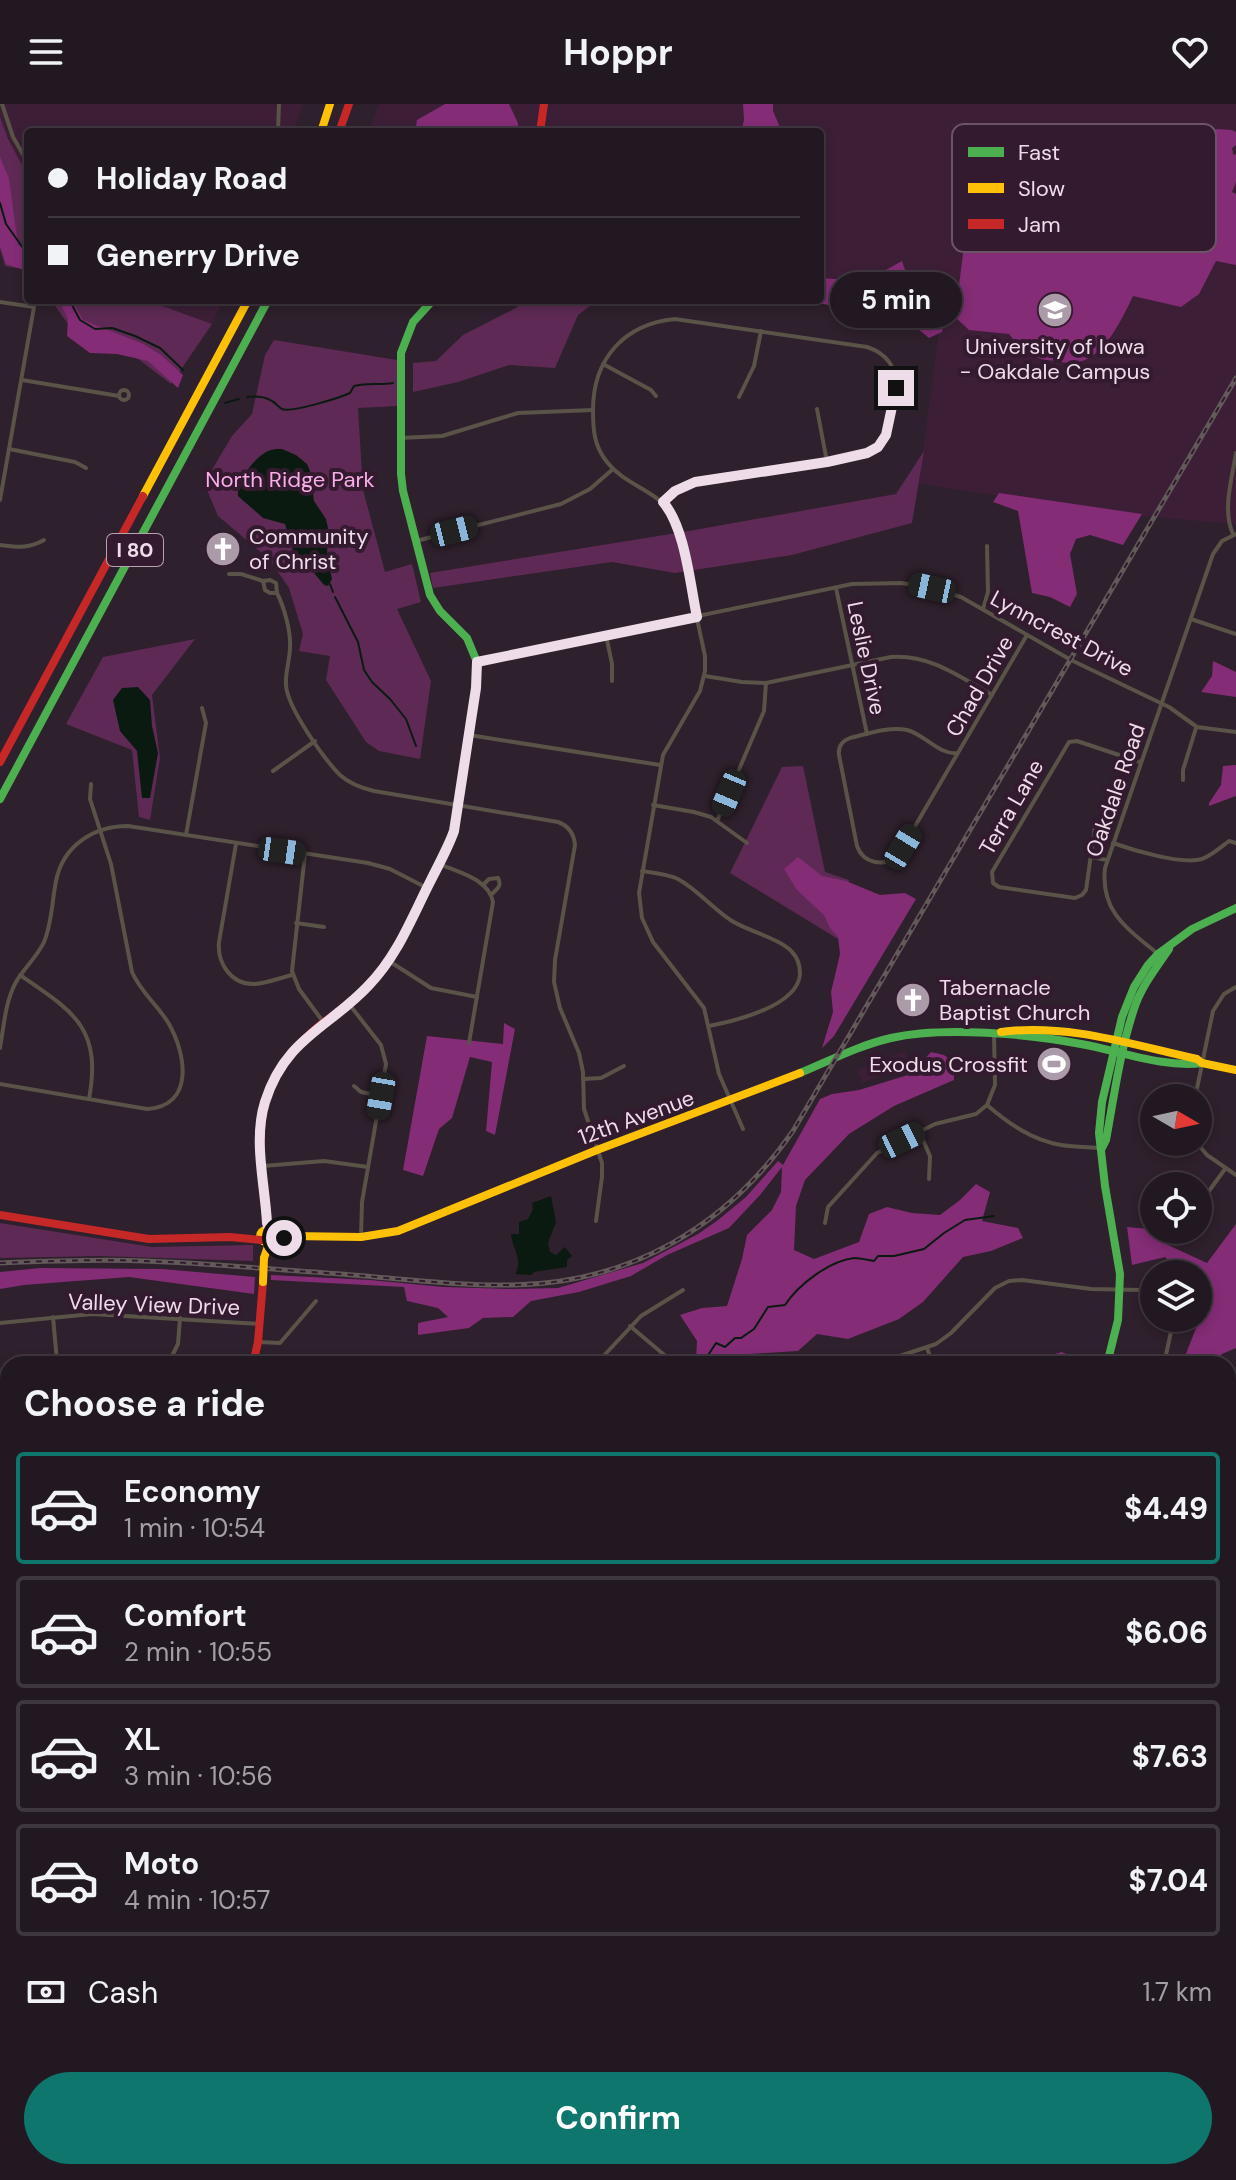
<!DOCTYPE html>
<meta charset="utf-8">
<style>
body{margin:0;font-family:"DM Sans",sans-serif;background:#2a212a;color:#f1f3f6;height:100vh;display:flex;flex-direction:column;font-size:30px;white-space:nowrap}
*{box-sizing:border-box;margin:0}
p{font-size:26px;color:#a2a0a5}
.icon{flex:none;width:44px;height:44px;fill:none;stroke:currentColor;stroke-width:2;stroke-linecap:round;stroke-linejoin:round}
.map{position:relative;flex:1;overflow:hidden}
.sheet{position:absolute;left:0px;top:1252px;width:1236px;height:824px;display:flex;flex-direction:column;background:#221821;border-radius:24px 24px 0 0;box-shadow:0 4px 12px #0003,0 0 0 2px #3f373f}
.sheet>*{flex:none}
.banner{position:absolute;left:24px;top:24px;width:800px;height:176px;border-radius:8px;box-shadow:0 4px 12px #0003,0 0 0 2px #3f373f;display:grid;align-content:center;height:176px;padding:0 24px;background:#221821}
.needle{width:52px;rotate:99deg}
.tools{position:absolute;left:1140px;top:980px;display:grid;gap:16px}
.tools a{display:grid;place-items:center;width:72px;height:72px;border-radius:50%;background:#221821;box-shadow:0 4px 12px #0003,0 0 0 2px #3f373f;font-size:40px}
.end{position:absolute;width:36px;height:36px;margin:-18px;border:10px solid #eedce9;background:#111;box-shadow:0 0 0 4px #111}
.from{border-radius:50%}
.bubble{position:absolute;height:56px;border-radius:28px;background:#221821;box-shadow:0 4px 12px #0003,0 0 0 2px #3f373f;font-size:26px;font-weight:700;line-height:56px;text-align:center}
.car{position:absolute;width:24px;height:48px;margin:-24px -12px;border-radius:10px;box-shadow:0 0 6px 2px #0007;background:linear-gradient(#222 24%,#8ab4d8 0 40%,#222 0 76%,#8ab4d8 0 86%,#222 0)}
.banner b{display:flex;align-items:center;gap:28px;height:76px;font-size:30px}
.banner b+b{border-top:2px solid #3f373f}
.banner i{width:20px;height:20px;background:#f1f3f6}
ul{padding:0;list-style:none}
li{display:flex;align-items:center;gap:24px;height:112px;margin:0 16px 12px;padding:0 8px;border:4px solid #3f373f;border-radius:8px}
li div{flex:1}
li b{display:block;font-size:30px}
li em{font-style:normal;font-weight:700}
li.on{border-color:#0f766e}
li>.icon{width:72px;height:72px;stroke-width:1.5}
h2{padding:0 24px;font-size:36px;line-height:96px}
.pay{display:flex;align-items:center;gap:20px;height:88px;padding:0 24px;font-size:30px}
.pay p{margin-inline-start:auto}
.cta{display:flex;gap:16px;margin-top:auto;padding:16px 24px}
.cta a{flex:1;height:92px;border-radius:48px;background:#0f766e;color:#fff;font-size:32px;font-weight:700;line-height:92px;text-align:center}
header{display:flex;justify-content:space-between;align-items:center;height:104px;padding:0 24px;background:#221821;font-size:36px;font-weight:700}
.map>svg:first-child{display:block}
.built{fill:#3c1f36}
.green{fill:#5e2a55}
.forest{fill:#842c76}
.water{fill:#0b1a11}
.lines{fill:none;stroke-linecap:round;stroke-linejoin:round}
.stream{stroke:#0b1a11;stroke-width:2}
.street{stroke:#5a5348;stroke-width:4}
.fast{stroke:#4caf50;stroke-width:8}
.slow{stroke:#ffc107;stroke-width:8}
.jam{stroke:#c62828;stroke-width:8}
.rail-casing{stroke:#625a59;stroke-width:5}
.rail{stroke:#341a2f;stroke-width:2;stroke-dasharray:6;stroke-linecap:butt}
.slow-bridge{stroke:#ffc107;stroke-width:8}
.route{stroke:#eedce9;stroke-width:10}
.labels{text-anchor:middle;stroke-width:8;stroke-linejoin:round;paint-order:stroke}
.shield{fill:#341a2f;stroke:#b6a2b1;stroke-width:2}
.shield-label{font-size:20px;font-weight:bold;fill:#eedce9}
.poi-label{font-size:22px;fill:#eedce9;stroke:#341a2f;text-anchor:start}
.park-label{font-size:22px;fill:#f9ade9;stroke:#341a2f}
.street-label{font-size:22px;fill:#eedce9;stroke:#341a2f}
.key{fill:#341a2f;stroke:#6c5467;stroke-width:2}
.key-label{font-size:22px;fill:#eedce9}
</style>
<header><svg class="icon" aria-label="menu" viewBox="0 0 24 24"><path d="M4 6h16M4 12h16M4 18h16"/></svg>Hoppr<svg class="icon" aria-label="heart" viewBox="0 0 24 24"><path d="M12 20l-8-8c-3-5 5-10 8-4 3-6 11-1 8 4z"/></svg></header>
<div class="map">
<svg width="1236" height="2076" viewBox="0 0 1236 2076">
<rect width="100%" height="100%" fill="#2e202c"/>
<g class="built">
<path d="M0,0H303L293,28H28V72L7,35L0,16Z"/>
<path d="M379,0H1236V420L1138,412L919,380L940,217L820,196V28H368Z"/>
<path d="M146,196H223L212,220Z"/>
<path d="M905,947L909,960L862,979L857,966Z"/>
<path d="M1228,1675L1236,1686V1756L1228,1771Z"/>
<path d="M0,1776L8,1777V1897L0,1915Z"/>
</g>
<g class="green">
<path d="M0,13L8,35L28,72V171L22,165L5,162L0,145Z"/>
<path d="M51,196H146L212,220L171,280L137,254L73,227Z"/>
<path d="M524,196H598L578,211L555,264L509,261L458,278L413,288V259L436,257L463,231L516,204Z"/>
<path d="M274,236L397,256V302L358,304L363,386L385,468L412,460L421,498L397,505L431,577L420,655L379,647L366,638L326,576L330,552L299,547L303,530L289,484L269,455L218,412L204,379L232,332L252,310L265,251Z"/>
<path d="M924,347L912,419L792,451L675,469L612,458L433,484L430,469L689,427L896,390Z"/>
<path d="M195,535L152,591L160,654L150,716L139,713L132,646L66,620L103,553Z"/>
<path d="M803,662L825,768L849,776L838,835L730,769L782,663Z"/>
<path d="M0,1119L152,1143L253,1141V1157L100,1152L0,1154Z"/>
<path d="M1236,1756V2076H824L835,2068H1228V1771Z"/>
<path d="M23,2068H181L168,2076H33Z"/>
<path d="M233,2068H527L538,2076H236Z"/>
</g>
<g class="forest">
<path d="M445,0H509L518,19V28H415L417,16Z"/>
<path d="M743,0H773V7L782,28H741L744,16Z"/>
<path d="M1077,25H1136L1152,27L1164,35L1197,31L1217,25L1232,26L1236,28V41L1232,44L1233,50L1236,51V78L1232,88L1236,90V161L1216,157L1199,190L1181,203L1133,192C1122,215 1103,257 1073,259C1067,259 1061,258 1055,257C1031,255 1023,248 1009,230L969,226L955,213L965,134L990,75L998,28L1036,34Z"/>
<path d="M0,53L9,75L18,141L28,145V167L6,160L0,142Z"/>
<path d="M902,157L912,187L939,207L944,216L942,228L929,234L912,220L872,209L802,196H820V174L866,177Z"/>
<path d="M70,196H72L83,216L143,240L161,251L183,271L178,284L148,257L117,250L90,249L67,232L68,215L62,203Z"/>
<path d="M999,389L1142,410L1123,441L1090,431L1076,435L1070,450L1077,490L1070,503L1050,493L1032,489L1018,407L993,398Z"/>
<path d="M1213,557L1236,568V593L1201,588L1212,572Z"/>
<path d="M1236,661V692L1209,702V699L1221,681L1223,662Z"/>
<path d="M798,753L822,772L846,777L880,791L905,789L916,795L834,932L822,944L833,908L831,888L840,850L838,833L830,824L824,811L797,786L784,765Z"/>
<path d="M504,919L515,925L495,1031L486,1027L492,958L470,953L452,1014L439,1025L423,1072L403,1066L427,932L503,940Z"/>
<path d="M931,948L944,951L954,959V976L894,1002L849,1030L805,1076L796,1102L794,1146L814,1155L859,1138L869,1110L887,1103L912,1109L940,1111L960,1096L976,1080L990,1088L982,1117L1018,1124L1023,1134L991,1147L963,1153L923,1198L899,1215L848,1235L817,1230L798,1247L749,1250L730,1260H701L696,1255L697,1237L680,1211L702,1204L727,1202L742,1155L747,1131L772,1106L781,1088L782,1063L760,1091L729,1124L667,1151L631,1172L579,1188L531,1197L513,1213L483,1214L469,1224L418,1231V1219L448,1213L438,1204L407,1197L404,1183L271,1176V1171L370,1176L444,1183L511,1185L558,1184L643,1159L698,1130L718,1116L746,1093L778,1057L783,1061L820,995L832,990L859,986L911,970Z"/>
<path d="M1236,1120V1244L1222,1250L1213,1260H1182L1207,1196L1198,1185V1170H1184L1165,1153L1132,1161L1127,1123L1150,1125L1168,1141L1207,1159Z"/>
<path d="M40,1164L162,1165L255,1173L254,1190L129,1173L24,1181L0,1185V1168Z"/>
<path d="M1062,1248L1086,1260H1020V1259Z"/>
<path d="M1236,1735V1801L1228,1807V1743Z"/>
<path d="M701,2068H827L818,2076H703Z"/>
</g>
<g class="water">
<path d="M282,345L296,351L307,360L310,367L314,397L326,415L328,424L327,453L332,475L328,482L324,481L305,458L293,447L285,420L263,414L238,392C236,377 254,354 268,347C274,345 276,345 282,345Z"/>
<path d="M138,583L150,596L152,622L158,649L150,694H142L137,647L120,627L113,596L122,584Z"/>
<path d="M551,1092L556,1118L548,1139L550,1148L556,1151L565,1143L572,1152L567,1156V1163L534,1168L531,1171L515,1170C524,1156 512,1145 511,1130H519V1118L528,1115L533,1105L532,1099Z"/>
<path d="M279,2068H418L441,2076H284Z"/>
</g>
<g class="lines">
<g class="stream">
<path d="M0,99L6,120L28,151"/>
<path d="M71,199L80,216L95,225L112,224L135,232L160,244L183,266"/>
<path d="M247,293C256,292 264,292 272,297C276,299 278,303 282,305C291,309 339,294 350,289L354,282C366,279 380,281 393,279"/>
<path d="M225,299L239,295"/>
<path d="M330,480L333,488"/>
<path d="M335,493L358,538L364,566L372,578L390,595L406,615L416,642"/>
<path d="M703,1259L716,1239L725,1243L735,1234H741L754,1225L768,1203L785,1201C798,1181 829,1157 854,1154C860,1154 868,1156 874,1157L878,1152H894L924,1145L944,1129L965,1116L994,1112"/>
<path d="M1228,1787L1236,1773"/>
<path d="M702,2068L717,2076"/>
<path d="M758,2076L773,2068"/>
</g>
<g class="street">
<path d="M2,0L13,33L28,59"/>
<path d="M278,28L279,0"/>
<path d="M0,198L34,203L0,396"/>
<path d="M603,260L651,286L656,292"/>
<path d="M22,276L119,292"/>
<circle cx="124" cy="291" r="5"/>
<path d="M739,293L754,262L761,227"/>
<path d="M817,305L827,358"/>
<path d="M400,334L442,332L518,309L593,306"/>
<path d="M9,345L75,358L86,364"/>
<path d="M663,398L675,387L695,378C727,373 860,359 877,343C892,330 893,303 896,285C898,264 886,249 867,243L675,215C624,220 593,255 593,306C593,326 594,342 607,358C627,384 660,385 676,417L705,552V567L700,587L663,651L639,789L642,814L653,838L704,904L719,970L743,1025"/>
<path d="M1233,430C1222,406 1232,375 1236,349"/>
<path d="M416,437L561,400L590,385L613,365"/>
<path d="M0,441C18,443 28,445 44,436"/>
<path d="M229,470H241L263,477"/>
<path d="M270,476L276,479L277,489H270L265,486L263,477Z"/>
<path d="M836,484L867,630"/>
<path d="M277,489C284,503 291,527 290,543C290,556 285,568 286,581C287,603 324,655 340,671C350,680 361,684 374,687L558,718C569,722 574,730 575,741L555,856L554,878L560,904L579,949L583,968L584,1005L602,1059V1073L596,1117"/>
<path d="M983,505L988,488L987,442"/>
<path d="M1191,515L1236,530"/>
<path d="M606,531L612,560V577"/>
<path d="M477,558L852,480L901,479L932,484L961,493L1071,556L1169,603L1197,623L1236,628"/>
<path d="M705,572L742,578L766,579L891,553C930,550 960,573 992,591"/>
<path d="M469,631L660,661"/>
<path d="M958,649C940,652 924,630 907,626C889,622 867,630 850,634C842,637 838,643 839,651L857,742C863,759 882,763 897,753L1027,531"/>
<path d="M273,667L315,637"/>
<path d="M1183,676V666L1196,624"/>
<path d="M653,701L694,708L711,713L747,739"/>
<path d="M717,717L764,607L766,579"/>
<path d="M1095,722L1086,786L1082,791L1075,794L999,783L993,779L992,768L1069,638L1077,637L1140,658"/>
<path d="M186,731L206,619L202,604"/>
<path d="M1113,739C1132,746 1182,761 1202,755C1211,752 1221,743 1229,737L1236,739"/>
<path d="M236,740L219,838C217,859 231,881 255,880C267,879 280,874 292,871"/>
<path d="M305,750L292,867L299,885L324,919"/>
<path d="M1091,753L1107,756"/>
<path d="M439,760C458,768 489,775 493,798L469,939"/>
<path d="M642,767C654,769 668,770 678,775C698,786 713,805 732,817C748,827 781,835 792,848C798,854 800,862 800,870C798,902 735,917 709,922"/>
<path d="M483,781L489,775L498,774C502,782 498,784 492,790"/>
<path d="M296,819L324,823"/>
<path d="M1158,850C1128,825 1100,808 1105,764L1213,450L1222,437L1236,430"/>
<path d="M389,857L431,884L477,893"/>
<path d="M20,871C74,908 102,924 89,995"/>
<path d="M349,900L381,941L386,960L362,1098L361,1133"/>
<path d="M0,944C4,922 5,898 16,878C24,864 37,853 44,838C52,819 52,797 56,777C63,742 93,722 128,722L368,759L390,765L427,784"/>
<path d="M583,975L601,974L624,962"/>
<path d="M0,980L147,1005C195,1002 186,950 169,920C158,901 141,889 132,868L111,760L90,695L91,680"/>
<path d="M354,982L361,988L381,992"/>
<path d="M1195,994L1213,907L1224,890L1236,883"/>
<path d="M987,1001C1009,1020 1032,1036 1061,1041C1074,1043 1088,1043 1101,1044"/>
<path d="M919,1027L930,1052L929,1075"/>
<path d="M1196,1038L1207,1051L1236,1071"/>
<path d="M263,1062L324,1057L368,1063"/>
<path d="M1198,1102L1225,1065"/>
<path d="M825,1119L828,1103L877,1049L935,1020L976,1010L987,1001L995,981L994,930"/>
<path d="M53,1213L57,1257"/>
<path d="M0,1219L92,1210L260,1220"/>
<path d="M630,1222L675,1260"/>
<path d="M258,1238L280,1239L316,1197"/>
<path d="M927,1244L933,1260"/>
<path d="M168,1260L178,1240L180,1214"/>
<path d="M504,1260H524"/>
<path d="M596,1260L641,1212L683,1186"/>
<path d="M876,1260L936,1240L951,1229L995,1184L1009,1177L1022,1176L1091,1185L1141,1186L1154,1190"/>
<path d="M1164,1260L1172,1223V1214"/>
<path d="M1228,1313L1236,1304"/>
<path d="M0,1315L8,1322"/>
<path d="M1228,1369L1236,1375"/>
<path d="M6,1425L8,1426"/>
<path d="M0,1518L8,1519"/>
<path d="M1228,1547L1236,1524"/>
<path d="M0,1580L8,1581"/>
<path d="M1228,1590L1236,1608"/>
<path d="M0,1727L8,1728"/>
<path d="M601,2068L624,2076"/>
<path d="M659,2076L675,2068"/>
</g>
<g class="fast">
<path d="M0,695L268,196"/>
<path d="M401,836L454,727L476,584L477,558L467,534L440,507L430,491L403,387L401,370V249L413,218L433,196"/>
<path d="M800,969C829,957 860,941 891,934C943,922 1029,930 1081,940C1120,947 1163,964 1202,959"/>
<path d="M1102,1044L1106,1036C1114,993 1120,947 1134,905C1141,883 1156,864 1169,845"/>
<path d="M1107,1260L1118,1216L1120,1170L1105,1082L1099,1029L1102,998L1122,913L1134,883L1148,861L1158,850L1192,825L1236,804"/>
</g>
<g class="slow">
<path d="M321,28L330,0"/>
<path d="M143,392L248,196"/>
<path d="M1001,928C1067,919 1133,941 1197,955L1202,959L1236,966"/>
<circle cx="266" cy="1132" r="6"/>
<path d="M270,1128L290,1132L361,1133L398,1127L597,1046L800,969"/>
<path d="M264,1154L270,1136"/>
<path d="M0,1940L8,1924"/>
<path d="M888,2076L898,2068"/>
</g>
<g class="jam">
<path d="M339,28L349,0"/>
<path d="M540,28L544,0"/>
<path d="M0,658L143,392"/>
<path d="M0,1111L149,1135L230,1133L261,1136"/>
<path d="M269,1127C263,1091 256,1034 265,999C272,973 293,945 312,928C327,914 346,904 360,890C376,874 390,856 401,836"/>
<path d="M253,1260L258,1238L263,1178"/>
</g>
<defs>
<path id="rail" d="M0,1159C48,1157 97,1155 145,1157C205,1159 266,1165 326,1169C388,1173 451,1182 513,1181C631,1179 727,1122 793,1027L1236,274"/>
</defs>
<use href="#rail" class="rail-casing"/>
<use href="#rail" class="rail"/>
<path class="slow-bridge" d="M263,1178L264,1154"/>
</g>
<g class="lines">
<path class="route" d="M284,1134L290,1132L270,1128L267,1119C265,1080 253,1036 265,998C285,934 329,924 369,881C398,851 412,813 431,776C439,760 448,744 454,727L476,584L477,558L697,513C690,480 685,423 663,398L675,387L695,378L827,358L867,349L878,343L886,331L896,284"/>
</g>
<defs>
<symbol id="university-disc" viewBox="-11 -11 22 22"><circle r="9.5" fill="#ab9aa7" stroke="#341a2f"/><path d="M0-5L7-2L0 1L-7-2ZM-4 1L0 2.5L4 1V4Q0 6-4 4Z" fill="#fff"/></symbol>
<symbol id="church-disc" viewBox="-11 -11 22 22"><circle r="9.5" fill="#ab9aa7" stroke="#341a2f"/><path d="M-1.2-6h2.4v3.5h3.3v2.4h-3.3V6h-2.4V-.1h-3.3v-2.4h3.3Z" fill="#fff"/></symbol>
<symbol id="stadium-disc" viewBox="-11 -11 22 22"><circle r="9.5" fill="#ab9aa7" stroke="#341a2f"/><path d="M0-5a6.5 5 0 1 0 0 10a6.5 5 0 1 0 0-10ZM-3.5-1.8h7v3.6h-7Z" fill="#fff"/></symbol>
</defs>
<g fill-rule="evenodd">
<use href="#university-disc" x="1035" y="186" width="40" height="40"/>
<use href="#church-disc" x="203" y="425" width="40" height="40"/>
<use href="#church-disc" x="893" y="876" width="40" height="40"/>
<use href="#stadium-disc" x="1034" y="940" width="40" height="40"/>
</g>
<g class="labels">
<rect class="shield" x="107" y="430" width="56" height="32" rx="6"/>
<g class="shield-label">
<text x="135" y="453">I 80</text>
</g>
<g class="poi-label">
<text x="1055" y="250" text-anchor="middle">University of Iowa<tspan x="1055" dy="25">- Oakdale Campus</tspan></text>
<text x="249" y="440">Community<tspan x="249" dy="25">of Christ</tspan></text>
<text x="939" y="891">Tabernacle<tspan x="939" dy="25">Baptist Church</tspan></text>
<text x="1028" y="968" text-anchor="end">Exodus Crossfit</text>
</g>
<g class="park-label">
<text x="290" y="383">North Ridge Park</text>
</g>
<g class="street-label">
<text transform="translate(1062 529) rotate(28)" y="8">Lynncrest Drive</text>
<text transform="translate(867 554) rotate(78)" y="8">Leslie Drive</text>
<text transform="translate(979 582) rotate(-60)" y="8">Chad Drive</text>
<text transform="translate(1115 686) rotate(-71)" y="8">Oakdale Road</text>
<text transform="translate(1011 703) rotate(-60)" y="8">Terra Lane</text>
<text transform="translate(636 1013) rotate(-20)" y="8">12th Avenue</text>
<text transform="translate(154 1200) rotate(2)" y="8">Valley View Drive</text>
</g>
</g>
<rect x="952" y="20" width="264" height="128" rx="12" class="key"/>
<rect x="968" y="43" width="36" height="10" fill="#4caf50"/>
<rect x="968" y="79" width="36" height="10" fill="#ffc107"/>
<rect x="968" y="115" width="36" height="10" fill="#c62828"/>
<g class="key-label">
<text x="1018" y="56">Fast</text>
<text x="1018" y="92">Slow</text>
<text x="1018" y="128">Jam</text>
</g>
</svg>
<div class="tools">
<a><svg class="needle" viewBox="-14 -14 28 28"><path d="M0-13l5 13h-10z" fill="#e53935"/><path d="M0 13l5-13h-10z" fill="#a2a0a5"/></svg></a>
<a><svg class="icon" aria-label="locate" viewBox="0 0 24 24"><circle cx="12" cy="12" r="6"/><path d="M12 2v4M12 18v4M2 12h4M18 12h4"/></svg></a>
<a><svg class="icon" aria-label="layers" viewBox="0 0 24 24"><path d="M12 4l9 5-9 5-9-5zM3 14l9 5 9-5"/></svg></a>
</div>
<i class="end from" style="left:284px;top:1134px"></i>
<i class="end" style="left:896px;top:284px"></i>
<div class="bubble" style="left:830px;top:168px;width:132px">5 min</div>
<i class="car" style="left:454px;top:427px;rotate:76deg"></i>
<i class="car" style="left:932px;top:484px;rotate:282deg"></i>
<i class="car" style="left:729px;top:689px;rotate:203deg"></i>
<i class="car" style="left:903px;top:743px;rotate:31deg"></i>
<i class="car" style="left:282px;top:747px;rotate:98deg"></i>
<i class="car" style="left:381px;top:992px;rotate:190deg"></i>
<i class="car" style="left:902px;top:1036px;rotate:64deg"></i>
<div class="banner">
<b><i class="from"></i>Holiday Road</b>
<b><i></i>Generry Drive</b>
</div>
<section class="sheet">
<h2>Choose a ride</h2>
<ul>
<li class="on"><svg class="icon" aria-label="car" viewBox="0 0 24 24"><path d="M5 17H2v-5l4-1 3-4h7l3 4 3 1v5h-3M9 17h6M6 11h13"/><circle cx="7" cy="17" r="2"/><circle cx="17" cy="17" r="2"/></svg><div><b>Economy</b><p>1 min · 10:54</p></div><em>$4.49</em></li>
<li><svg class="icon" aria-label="car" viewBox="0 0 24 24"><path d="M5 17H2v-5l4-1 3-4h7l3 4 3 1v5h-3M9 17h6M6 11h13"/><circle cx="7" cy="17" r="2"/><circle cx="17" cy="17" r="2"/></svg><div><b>Comfort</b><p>2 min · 10:55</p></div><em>$6.06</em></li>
<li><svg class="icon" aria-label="car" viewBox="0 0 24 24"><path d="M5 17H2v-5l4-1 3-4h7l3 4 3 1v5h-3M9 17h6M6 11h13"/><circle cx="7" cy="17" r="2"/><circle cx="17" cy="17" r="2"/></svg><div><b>XL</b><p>3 min · 10:56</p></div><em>$7.63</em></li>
<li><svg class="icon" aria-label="car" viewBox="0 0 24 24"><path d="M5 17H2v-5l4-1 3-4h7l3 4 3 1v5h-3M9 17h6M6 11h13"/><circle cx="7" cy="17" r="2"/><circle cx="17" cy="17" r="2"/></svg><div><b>Moto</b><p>4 min · 10:57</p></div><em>$7.04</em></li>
</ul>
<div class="pay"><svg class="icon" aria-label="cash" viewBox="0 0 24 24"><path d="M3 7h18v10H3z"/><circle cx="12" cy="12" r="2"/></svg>Cash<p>1.7 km</p></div>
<div class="cta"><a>Confirm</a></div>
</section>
</div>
